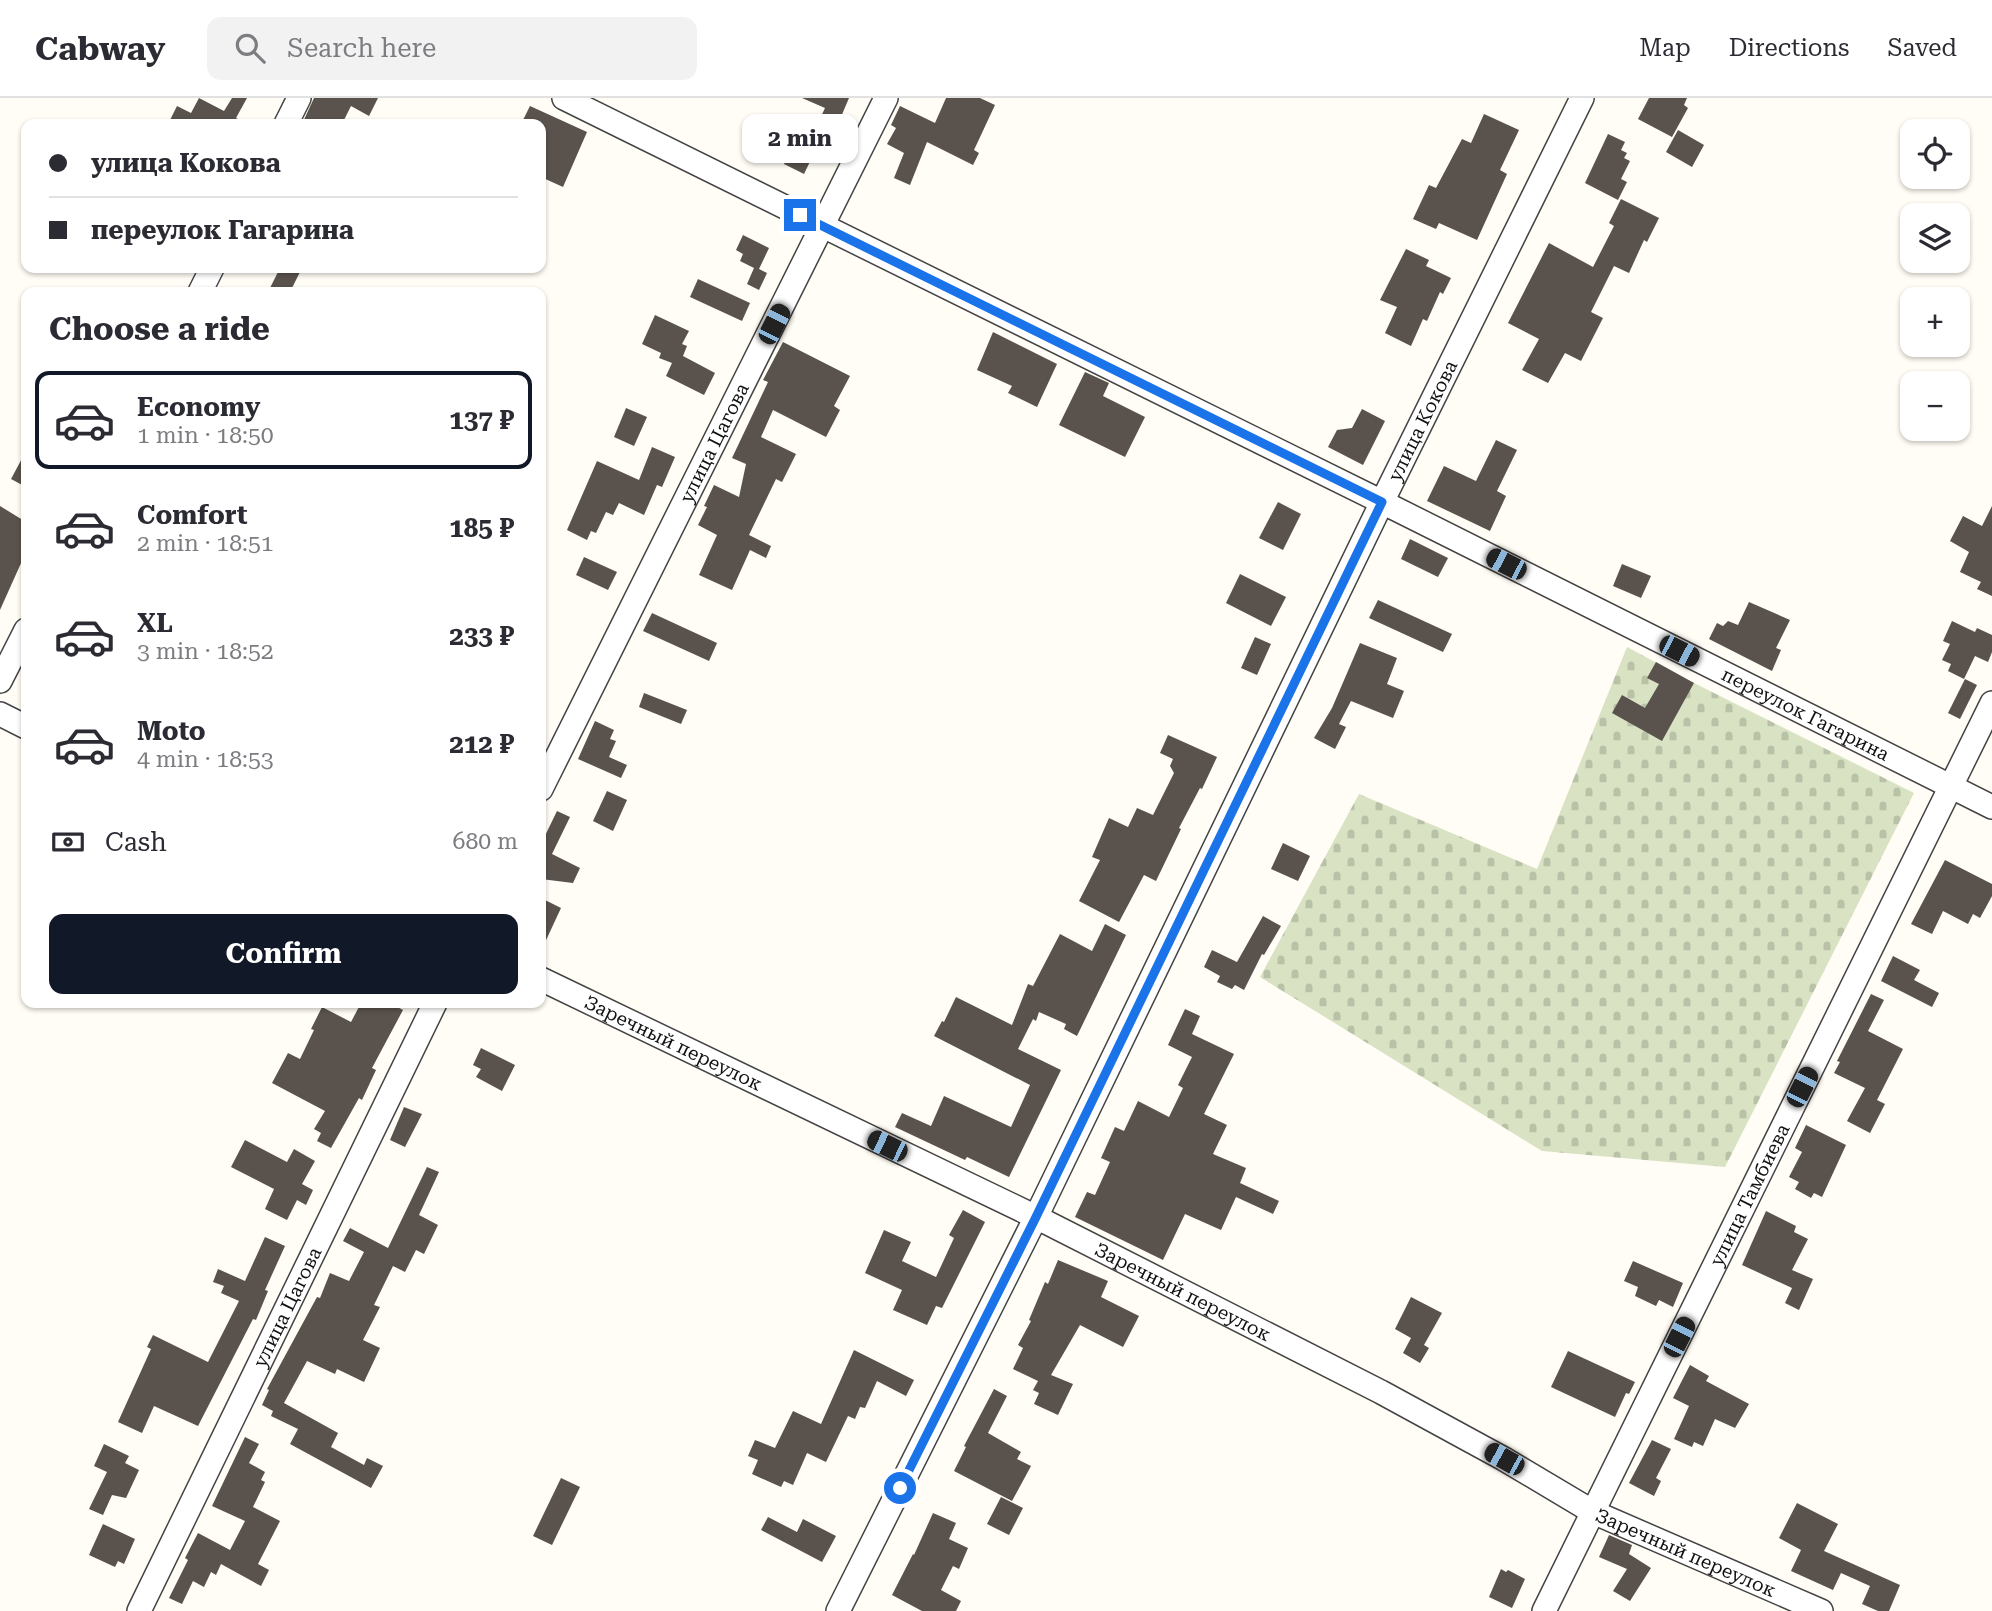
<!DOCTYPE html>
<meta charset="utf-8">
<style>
body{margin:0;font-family:"Roboto Serif",serif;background:#f2f2f3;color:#2b2b33;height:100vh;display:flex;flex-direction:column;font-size:26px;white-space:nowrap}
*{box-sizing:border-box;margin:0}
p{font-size:23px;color:#7c7c81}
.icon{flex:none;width:38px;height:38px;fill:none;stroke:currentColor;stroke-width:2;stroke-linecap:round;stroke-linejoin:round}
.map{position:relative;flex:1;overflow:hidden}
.sheet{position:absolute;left:21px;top:189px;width:525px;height:721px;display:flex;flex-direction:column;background:#fff;border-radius:14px;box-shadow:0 2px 5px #0004}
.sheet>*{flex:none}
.hud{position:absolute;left:21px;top:21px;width:525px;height:154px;border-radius:14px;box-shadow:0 2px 5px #0004;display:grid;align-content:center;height:154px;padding:0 28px;background:#fff}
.controls{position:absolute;left:1900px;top:21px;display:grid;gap:14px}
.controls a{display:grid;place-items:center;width:70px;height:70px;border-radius:14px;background:#fff;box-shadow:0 2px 5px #0004;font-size:35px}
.end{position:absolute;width:32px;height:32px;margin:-16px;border:9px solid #1a73e8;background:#fff;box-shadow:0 0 0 4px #fff}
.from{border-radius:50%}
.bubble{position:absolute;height:49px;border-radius:14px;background:#fff;box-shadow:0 2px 5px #0004;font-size:23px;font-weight:700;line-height:49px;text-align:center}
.car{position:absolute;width:21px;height:42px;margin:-21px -10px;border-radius:9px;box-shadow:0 0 5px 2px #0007;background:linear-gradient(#222 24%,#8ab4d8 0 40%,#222 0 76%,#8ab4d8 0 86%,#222 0)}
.hud b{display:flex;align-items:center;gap:24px;height:66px;font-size:26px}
.hud b+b{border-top:2px solid #e1e1e2}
.hud i{width:18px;height:18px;background:#2b2b33}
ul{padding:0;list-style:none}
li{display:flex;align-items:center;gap:21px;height:98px;margin:0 14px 10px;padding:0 14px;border:4px solid transparent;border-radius:14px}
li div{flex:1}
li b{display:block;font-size:26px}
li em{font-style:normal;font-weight:700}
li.selected{border-color:#111827}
li>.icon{width:63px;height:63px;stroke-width:1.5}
h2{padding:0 28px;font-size:32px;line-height:84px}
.pay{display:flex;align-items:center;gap:18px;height:77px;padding:0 28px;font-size:26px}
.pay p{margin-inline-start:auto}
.primary-button{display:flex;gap:14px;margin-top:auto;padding:14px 28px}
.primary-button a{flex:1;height:80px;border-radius:14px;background:#111827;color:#fff;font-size:28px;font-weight:700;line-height:80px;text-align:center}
header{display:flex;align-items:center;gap:42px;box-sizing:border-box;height:98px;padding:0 35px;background:#fff;border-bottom:2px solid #e1e1e2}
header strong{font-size:33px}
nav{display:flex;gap:38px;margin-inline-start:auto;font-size:24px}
.search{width:490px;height:63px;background:#f2f2f3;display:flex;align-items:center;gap:18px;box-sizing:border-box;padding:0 24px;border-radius:14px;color:#7c7c81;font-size:26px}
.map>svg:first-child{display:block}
.cemetery{fill:url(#cemetery-stones)}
.building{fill:#5a524d}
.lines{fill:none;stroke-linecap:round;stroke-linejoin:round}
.minor-casing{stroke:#444;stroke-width:26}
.minor{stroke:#fff;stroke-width:23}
.route{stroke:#1a73e8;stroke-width:9}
.labels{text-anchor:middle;stroke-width:7;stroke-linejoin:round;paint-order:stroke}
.street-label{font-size:19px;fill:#111;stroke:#fff}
</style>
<header>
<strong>Cabway</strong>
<div class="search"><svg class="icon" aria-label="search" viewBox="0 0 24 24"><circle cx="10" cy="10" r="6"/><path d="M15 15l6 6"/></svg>Search here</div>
<nav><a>Map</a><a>Directions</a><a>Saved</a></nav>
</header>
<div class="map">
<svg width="1992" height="1513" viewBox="0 0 1992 1513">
<defs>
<pattern id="cemetery-stones" width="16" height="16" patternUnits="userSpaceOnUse" patternTransform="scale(1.75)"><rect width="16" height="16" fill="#d9e3c4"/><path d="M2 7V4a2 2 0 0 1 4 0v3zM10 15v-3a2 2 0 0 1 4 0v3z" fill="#b9c2a7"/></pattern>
</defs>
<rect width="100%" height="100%" fill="#fffdf5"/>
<path class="cemetery" d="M1627,549L1694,585L1914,695L1725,1069L1542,1053L1260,879L1359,696L1537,771Z"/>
<g class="building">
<path d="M199,0L224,13L232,0H247L236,20L247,26H168L177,8L191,15Z"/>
<path d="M314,0H378L369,18L351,8L342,26H302Z"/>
<path d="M802,0H849L829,47L811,40L825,10Z"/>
<path d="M946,0H980L995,7L974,52L979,55L973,67L927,44L910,87L894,80L904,55L887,46L896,30L891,27L900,8L935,25Z"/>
<path d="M1649,0H1687L1684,7L1688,10L1672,39L1638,21Z"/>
<path d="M530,8L587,34L563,89L541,79V26H521Z"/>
<path d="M1484,16L1519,32L1500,72L1507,76L1477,142L1439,125L1436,131L1413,121L1429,87L1436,90L1462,41L1471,45Z"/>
<path d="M1678,32L1704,47L1692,69L1666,54Z"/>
<path d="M1608,36L1625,44L1621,52L1627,55L1624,60L1630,63L1621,81L1627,84L1618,102L1585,85Z"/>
<path d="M797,39L817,49L804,76L784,66Z"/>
<path d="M1621,101L1659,120L1647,144L1644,142L1629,175L1614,168L1591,214L1603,220L1581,263L1565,255L1548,285L1522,272L1539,241L1508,225L1549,145L1593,169L1614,128L1609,125Z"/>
<path d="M743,137L769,150L759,171L767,175L759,192L747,186L754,170L740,163L743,156L736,152Z"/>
<path d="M1406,151L1429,162L1426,168L1451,180L1443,196L1440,194L1427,223L1423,221L1411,248L1385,235L1397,209L1380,202Z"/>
<path d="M280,170H302L290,194H277L270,190Z"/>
<path d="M698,181L750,205L742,223L690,199Z"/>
<path d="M655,217L689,233L682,246L687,248L683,258L715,275L704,297L666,278L672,265L659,260L661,255L642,246Z"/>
<path d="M993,234L1057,266L1037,309L1008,295L1012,288L977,272Z"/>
<path d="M783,244L850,278L834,308L840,312L826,339L773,312L761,339L796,356L782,384L776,381L749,437L771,448L766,460L750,452L732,492L699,477L717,437L698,427L707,409L704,408L714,387L739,399L746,366L732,360L768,284L763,282Z"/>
<path d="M1085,274L1109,285L1103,298L1145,319L1125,359L1059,327Z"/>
<path d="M626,310L647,319L634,348L614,339Z"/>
<path d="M1362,311L1385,323L1363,367L1328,349L1337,332L1352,330Z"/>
<path d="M1496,342L1517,352L1497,393L1506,398L1490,433L1427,403L1444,368L1476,383Z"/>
<path d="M652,349L675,359L662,389L657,387L644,417L619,405L613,417L606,414L596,435L591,433L587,442L567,432L597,363L639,382Z"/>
<path d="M26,353V389L11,381Z"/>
<path d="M1278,404L1301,416L1283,452L1259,440Z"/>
<path d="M0,408L26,424V454L0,512Z"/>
<path d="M1992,408V498L1977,491L1981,484L1960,474L1969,454L1950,443L1963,418L1982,428Z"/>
<path d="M1410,441L1448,460L1438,479L1401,461Z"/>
<path d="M584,459L617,474L608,492L576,477Z"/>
<path d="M1622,466L1651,478L1641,500L1613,488Z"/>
<path d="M1240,476L1286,499L1271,528L1226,505Z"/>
<path d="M1378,502L1452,536L1443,554L1369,520Z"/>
<path d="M1749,504L1790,522L1776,550L1781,552L1772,573L1709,541L1717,525L1723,528L1728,523L1738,527Z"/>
<path d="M652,515L717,545L709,563L643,533Z"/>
<path d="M1952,523L1975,534L1977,530L1992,537V554L1988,564L1975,558L1964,581L1948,573L1951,566L1942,562L1950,546L1943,543Z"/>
<path d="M1255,539L1271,546L1257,577L1241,570Z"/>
<path d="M1360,545L1397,560L1387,586L1404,593L1393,620L1351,603L1339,626L1346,629L1335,651L1314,640L1332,610Z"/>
<path d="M1656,564L1694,585L1662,643L1612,615L1622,597L1645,610L1659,586L1647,580Z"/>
<path d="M1965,581L1977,587L1960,621L1948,615Z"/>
<path d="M644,595L687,612L681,626L639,609Z"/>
<path d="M595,623L614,632L610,641L616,643L609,659L627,667L621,680L578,661Z"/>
<path d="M1168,637L1217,659L1202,691L1200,690L1179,730L1181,731L1156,783L1144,777L1119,824L1079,803L1100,762L1092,759L1109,720L1128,729L1137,710L1153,717L1174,675L1170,668L1173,661L1160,655Z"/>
<path d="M607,693L627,702L613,733L593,723Z"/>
<path d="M557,713L570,719L552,756L580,770L573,785L541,781V746Z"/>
<path d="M1283,745L1310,758L1298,783L1271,771Z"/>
<path d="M1945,762L1992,786V798L1980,820L1973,816L1968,826L1943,813L1932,836L1911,826Z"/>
<path d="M541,800L561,810L541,853Z"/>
<path d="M1263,818L1281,828L1264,857L1262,856L1244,892L1235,887L1232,891L1217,884L1220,878L1204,869L1212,852L1237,864Z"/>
<path d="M1105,826L1126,837L1077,938L1064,931L1066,926L1039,914L1036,923L1033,921L1018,951L1061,972L1009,1079L967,1059L965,1062L895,1029L902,1015L931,1028L944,998L1011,1029L1030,987L934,938L942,923L944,924L956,899L1012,927L1028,886L1033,888L1060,836L1092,853Z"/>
<path d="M1893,858L1920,872L1914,882L1939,895L1932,909L1881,883Z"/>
<path d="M1871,896L1884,902L1868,933L1903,951L1877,1002L1885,1006L1870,1035L1847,1023L1865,990L1834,975L1840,964L1837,963Z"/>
<path d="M361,905H390L403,912L372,970L376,972L362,1002L359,1000L331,1050L317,1043L321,1035L314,1031L325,1013L272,985L288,955L300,961L314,932L311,931L322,909L351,924Z"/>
<path d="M1185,911L1200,918L1192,936L1234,956L1204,1016L1227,1027L1213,1056L1246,1070L1240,1085L1279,1103L1273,1116L1236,1099L1221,1132L1185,1116L1163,1162L1075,1119L1087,1094L1095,1097L1110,1064L1101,1060L1115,1029L1124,1033L1138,1003L1169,1019L1183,990L1178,987L1192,959L1168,947Z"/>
<path d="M481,950L515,967L502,993L476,979L481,971L473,967Z"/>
<path d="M404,1009L422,1016L405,1049L390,1042Z"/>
<path d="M1806,1027L1846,1047L1822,1099L1814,1095L1811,1100L1795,1091L1799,1084L1789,1079L1802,1054L1795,1050Z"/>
<path d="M245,1042L287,1064L294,1051L315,1063L302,1086L313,1092L306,1107L297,1102L287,1122L265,1111L274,1091L231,1069Z"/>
<path d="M427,1069L439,1074L419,1117L438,1127L424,1156L416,1152L405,1174L393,1168L374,1207L380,1209L363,1242L380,1250L364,1284L337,1271L335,1276L307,1263L284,1305L338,1335L331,1349L364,1367L367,1360L383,1368L371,1390L290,1346L298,1331L271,1318L273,1313L262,1307L269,1292L267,1291L317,1199L320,1200L330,1175L349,1183L364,1154L343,1143L350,1130L388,1150Z"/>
<path d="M963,1112L985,1124L942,1210L936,1208L927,1227L893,1212L902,1192L865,1175L884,1132L911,1144L902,1163L936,1179L954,1140L949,1137Z"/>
<path d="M1766,1113L1796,1128L1794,1134L1808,1141L1792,1172L1813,1181L1799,1212L1785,1205L1792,1190L1742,1167Z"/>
<path d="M265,1139L285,1148L265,1192L268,1193L256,1222L253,1221L198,1328L154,1308L142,1335L118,1324L151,1251L147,1249L153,1237L208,1264L239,1203L221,1195L224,1188L213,1184L218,1171L245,1183Z"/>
<path d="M1058,1162L1108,1183L1101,1199L1139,1218L1123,1249L1080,1227L1051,1277L1073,1286L1058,1317L1034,1306L1039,1295L1033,1292L1038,1283L1013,1271L1023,1250L1018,1247L1031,1223L1029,1222L1045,1184L1048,1186Z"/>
<path d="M1633,1163L1683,1185L1673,1209L1659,1202L1656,1208L1635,1198L1638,1189L1624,1183Z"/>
<path d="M1411,1199L1442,1215L1424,1247L1429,1250L1420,1265L1403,1255L1411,1240L1395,1231Z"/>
<path d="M854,1252L914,1282L906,1298L877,1283L865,1310L860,1309L855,1321L848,1318L826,1364L807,1355L793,1387L784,1383L781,1389L752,1376L758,1362L748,1358L755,1342L775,1350L793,1313L821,1326Z"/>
<path d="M1568,1253L1635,1284L1629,1296L1626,1295L1615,1319L1551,1289Z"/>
<path d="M1690,1267L1709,1278L1706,1283L1749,1306L1735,1330L1715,1321L1703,1348L1694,1344L1692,1349L1674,1341L1689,1308L1673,1300Z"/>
<path d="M994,1291L1007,1298L988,1335L1021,1354L1017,1361L1031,1368L1012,1403L954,1373L966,1349L964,1348Z"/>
<path d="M245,1339L259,1346L249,1365L265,1374L261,1382L265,1384L253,1409L280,1423L258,1466L269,1472L261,1488L221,1466L216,1477L211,1474L204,1489L193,1483L182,1506L169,1500L188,1462L185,1460L198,1435L230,1452L245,1423L212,1408Z"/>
<path d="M1652,1342L1671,1351L1656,1380L1661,1383L1654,1398L1629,1385Z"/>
<path d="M104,1346L129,1358L125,1365L139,1372L126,1400L112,1397L103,1417L89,1411L107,1374L94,1368Z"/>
<path d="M561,1380L580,1389L552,1447L533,1438Z"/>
<path d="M1001,1399L1023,1410L1009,1437L987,1426Z"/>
<path d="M1797,1405L1838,1426L1824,1453L1900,1487L1889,1513H1878L1862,1506L1870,1488L1841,1475L1833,1492L1791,1473L1801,1452L1779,1440Z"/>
<path d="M933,1415L956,1425L949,1441L968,1450L959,1471L953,1468L941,1492L961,1503L956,1513H922L892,1497L913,1456L914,1457Z"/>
<path d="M768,1419L797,1434L803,1421L836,1438L822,1464L761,1432Z"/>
<path d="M103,1426L135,1441L124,1466L118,1463L115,1469L89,1457Z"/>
<path d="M1609,1437L1632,1447L1629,1456L1651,1470L1630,1503L1613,1493L1627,1471L1599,1459Z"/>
<path d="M1501,1471L1506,1474L1508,1472L1525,1481L1512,1510L1489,1499Z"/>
</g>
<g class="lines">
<defs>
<g id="minor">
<path id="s1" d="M564,0L1382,404L1992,709"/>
<path d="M286,26L299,0"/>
<path d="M200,194L212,170"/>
<path d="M0,583L26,532"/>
<path d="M0,616L26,629"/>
<path id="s2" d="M541,691L886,0"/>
<path id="s3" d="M541,881L1036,1119L1381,1294L1504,1361L1593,1414L1821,1513"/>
<path id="s4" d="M139,1513L435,905"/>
<path id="s5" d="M838,1513L1036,1119L1382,404L1582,0"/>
<path id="s6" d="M1544,1513L1992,605"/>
</g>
</defs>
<use href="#minor" class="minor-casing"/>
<use href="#minor" class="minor"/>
</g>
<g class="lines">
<path class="route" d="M800,117L1382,404L1036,1119L900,1390"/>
</g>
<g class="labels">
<g class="street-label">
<text dy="7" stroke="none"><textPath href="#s5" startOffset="1326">улица Кокова</textPath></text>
<text dy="7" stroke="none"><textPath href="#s2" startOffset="387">улица Цагова</textPath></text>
<text dy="7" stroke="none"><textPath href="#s1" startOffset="1386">переулок Гагарина</textPath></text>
<text dy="7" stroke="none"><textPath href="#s3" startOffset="147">Заречный переулок</textPath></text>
<text dy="7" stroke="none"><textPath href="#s6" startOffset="464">улица Тамбиева</textPath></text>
<text dy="7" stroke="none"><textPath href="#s3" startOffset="714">Заречный переулок</textPath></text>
<text dy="7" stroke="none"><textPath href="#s4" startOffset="338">улица Цагова</textPath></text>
<text dy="7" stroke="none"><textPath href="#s3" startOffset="1281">Заречный переулок</textPath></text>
</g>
</g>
</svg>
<div class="controls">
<a><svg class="icon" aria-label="locate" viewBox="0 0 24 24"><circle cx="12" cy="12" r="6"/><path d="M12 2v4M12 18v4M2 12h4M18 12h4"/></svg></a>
<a><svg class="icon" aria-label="layers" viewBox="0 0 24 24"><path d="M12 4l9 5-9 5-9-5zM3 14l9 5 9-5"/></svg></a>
<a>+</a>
<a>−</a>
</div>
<i class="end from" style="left:900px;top:1390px"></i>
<i class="end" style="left:800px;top:117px"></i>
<div class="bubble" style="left:742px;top:16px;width:116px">2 min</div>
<i class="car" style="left:774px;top:226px;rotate:27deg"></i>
<i class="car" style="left:1506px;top:466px;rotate:297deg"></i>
<i class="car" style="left:1679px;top:553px;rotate:117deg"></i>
<i class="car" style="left:1802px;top:989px;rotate:27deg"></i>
<i class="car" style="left:887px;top:1048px;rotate:296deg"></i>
<i class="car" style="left:1679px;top:1239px;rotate:27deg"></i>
<i class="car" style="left:1504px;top:1361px;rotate:299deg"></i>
<div class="hud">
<b><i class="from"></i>улица Кокова</b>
<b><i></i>переулок Гагарина</b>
</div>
<section class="sheet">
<h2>Choose a ride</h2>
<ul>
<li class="selected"><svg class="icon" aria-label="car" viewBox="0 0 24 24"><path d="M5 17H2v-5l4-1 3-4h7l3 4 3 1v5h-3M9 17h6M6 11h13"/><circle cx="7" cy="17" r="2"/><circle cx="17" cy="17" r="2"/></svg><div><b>Economy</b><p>1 min · 18:50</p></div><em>137 ₽</em></li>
<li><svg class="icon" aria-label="car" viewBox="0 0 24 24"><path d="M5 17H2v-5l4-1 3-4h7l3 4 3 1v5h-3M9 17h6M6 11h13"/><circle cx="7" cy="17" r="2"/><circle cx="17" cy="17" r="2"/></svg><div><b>Comfort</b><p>2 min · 18:51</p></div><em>185 ₽</em></li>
<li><svg class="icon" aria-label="car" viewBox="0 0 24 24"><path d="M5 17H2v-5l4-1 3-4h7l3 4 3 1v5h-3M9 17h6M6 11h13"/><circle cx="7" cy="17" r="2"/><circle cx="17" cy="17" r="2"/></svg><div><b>XL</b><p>3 min · 18:52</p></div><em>233 ₽</em></li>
<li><svg class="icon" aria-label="car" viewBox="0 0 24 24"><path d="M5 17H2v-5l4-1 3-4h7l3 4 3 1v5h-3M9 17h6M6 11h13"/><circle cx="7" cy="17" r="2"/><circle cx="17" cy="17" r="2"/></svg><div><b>Moto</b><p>4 min · 18:53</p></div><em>212 ₽</em></li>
</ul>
<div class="pay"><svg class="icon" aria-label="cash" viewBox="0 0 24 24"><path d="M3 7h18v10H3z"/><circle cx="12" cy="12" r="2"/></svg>Cash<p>680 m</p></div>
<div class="primary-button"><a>Confirm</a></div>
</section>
</div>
